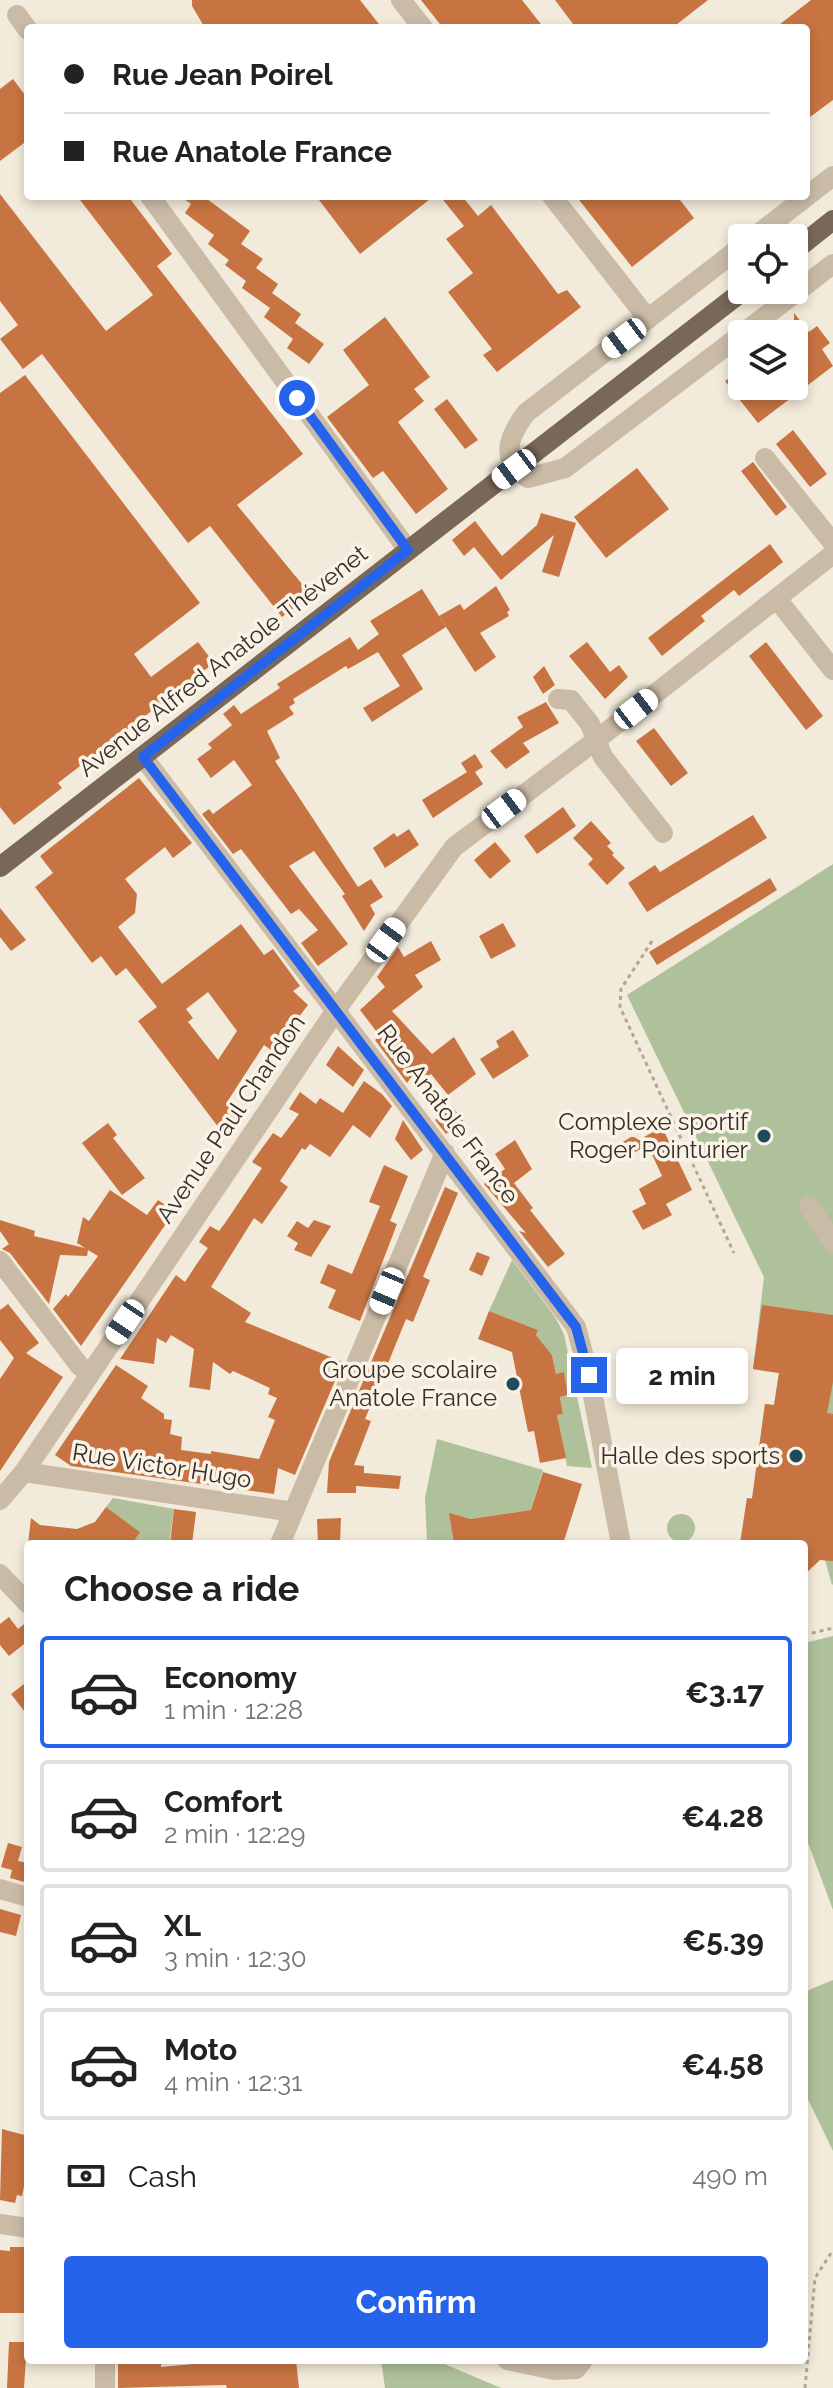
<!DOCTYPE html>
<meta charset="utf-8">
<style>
body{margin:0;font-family:Raleway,sans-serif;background:#f6f6f6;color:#222;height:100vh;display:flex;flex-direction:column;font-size:30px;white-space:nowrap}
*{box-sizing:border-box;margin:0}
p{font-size:26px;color:#767676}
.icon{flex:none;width:44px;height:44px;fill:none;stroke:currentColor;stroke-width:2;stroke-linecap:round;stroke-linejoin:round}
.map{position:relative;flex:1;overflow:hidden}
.drawer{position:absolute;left:24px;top:1540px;width:784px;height:824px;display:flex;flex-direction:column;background:#fff;border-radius:8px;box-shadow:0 4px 12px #0003}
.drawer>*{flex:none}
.guide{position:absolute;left:24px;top:24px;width:786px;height:176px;border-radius:8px;box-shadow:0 4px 12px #0003;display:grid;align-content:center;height:176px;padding:0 40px;background:#fff}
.buttons{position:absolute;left:728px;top:224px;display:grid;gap:16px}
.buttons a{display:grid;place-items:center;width:80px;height:80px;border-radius:8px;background:#fff;box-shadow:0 4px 12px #0003;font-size:40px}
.end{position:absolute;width:36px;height:36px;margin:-18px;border:10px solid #2563eb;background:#fff;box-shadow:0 0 0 4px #fff}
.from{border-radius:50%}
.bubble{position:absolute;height:56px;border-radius:8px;background:#fff;box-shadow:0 4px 12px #0003;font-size:26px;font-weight:700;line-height:56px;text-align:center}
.car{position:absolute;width:24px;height:48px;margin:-24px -12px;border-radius:10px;box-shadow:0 0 6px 2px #0007;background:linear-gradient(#fff 24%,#345 0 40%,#fff 0 76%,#345 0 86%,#fff 0)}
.guide b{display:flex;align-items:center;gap:28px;height:76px;font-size:30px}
.guide b+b{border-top:2px solid #e0e0e0}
.guide i{width:20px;height:20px;background:#222}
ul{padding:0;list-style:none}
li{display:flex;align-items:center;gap:24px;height:112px;margin:0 16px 12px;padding:0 24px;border:4px solid #e0e0e0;border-radius:8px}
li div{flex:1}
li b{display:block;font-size:30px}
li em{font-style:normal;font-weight:700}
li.active{border-color:#2563eb}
li>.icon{width:72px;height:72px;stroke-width:1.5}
h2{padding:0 40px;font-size:36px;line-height:96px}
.pay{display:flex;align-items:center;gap:20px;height:88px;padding:0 40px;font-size:30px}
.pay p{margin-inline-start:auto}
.button{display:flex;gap:16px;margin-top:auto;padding:16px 40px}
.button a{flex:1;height:92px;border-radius:8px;background:#2563eb;color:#fff;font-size:32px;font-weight:700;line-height:92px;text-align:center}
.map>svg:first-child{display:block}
.green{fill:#afc19a}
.building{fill:#c87442;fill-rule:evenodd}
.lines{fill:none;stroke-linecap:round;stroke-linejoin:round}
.path{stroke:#b6a590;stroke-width:3;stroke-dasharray:4 4;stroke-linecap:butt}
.minor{stroke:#cabba6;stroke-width:20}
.major{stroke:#796758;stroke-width:20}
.route{stroke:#2563eb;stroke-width:10}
.poi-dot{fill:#1c4d59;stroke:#faf3e7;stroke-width:3}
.labels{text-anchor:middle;stroke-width:7;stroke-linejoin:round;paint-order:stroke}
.street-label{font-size:24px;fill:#362e27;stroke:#faf3e7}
.poi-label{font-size:24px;fill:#362e27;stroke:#faf3e7;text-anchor:end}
</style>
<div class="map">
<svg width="833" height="2388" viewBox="0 0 833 2388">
<rect width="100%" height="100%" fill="#f2eada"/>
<g class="green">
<path d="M833,864V1584L832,1585L825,1560L804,1544H740L747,1498H752L765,1404L774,1405L779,1373L753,1369L764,1277L627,995Z"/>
<path d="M512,1260L555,1317L564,1334L592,1468L567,1466L557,1415L563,1414L560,1397L568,1395L564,1373L556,1374L552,1355L536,1335L538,1330L489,1311Z"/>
<path d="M437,1439L543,1470L531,1510L470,1519L450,1517L454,1544H391L427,1541L425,1498Z"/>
<path d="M113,1498L174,1509L169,1544H138L134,1541L140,1532L106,1507Z"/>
<circle cx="681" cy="1528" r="14"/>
<path d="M833,1636V1910L804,1832V1643Z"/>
<path d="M833,1980V2151L804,2091V1992Z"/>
<path d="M381,2360H435L501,2388H385Z"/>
</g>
<g class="building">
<path d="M192,0H360L382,28H205L192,6Z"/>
<path d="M421,0H522L544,28H443Z"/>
<path d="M555,0H708L672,28H576Z"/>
<path d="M811,0H833V100L806,120V28H775Z"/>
<path d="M13,79L28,99V140L0,161V89Z"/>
<path d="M0,194L106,331L153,295L77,196H128L172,254L157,266L303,454L237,505L311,595L282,617L210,526L188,543L42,354L23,369L0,339L18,325L0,301Z"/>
<path d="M180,196H203L250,231L241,244L263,259L256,268L278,284L272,293L301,314L295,323L324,344L309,364L287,348L293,339L264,317L270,308L242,288L246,281L225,265L229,260L208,244L214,235L185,213L191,204Z"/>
<path d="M316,196H434L360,254Z"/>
<path d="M440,196H462L478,216L491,205L558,294L567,290L581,307L497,372L483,355L492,349L448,292L473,273L446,239L464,226Z"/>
<path d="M576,196H677L694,218L632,267Z"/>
<path d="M794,313L809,332L817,326L830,343L822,349L833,366L758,423L725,381L742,368V386H794Z"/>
<path d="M385,317L430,377L414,389L424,401L398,422L448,489L416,514L383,471L373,478L327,417L369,385L343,350Z"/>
<path d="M25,375L200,603L134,654L151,677L198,642L214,663L58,783L62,788L14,825L0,807V393Z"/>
<path d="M447,399L478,440L465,449L434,409Z"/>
<path d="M793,430L827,474L810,487L776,444Z"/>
<path d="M753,462L787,507L776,516L741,471Z"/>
<path d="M637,468L669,509L606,558L574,517Z"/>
<path d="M541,513L576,523L559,577L542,572L554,535L501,580L474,547L464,556L452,540L475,521L502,556L537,525Z"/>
<path d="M770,544L783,562L739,596L734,590L701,616L705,621L662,656L648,638Z"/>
<path d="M496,586L510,610L507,612L509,616L480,633L496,657L475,672L439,616L460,604L464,610Z"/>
<path d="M422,589L446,627L402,655L423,689L372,722L363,708L400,686L378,652L348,669L346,666L293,699L295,703L289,707L294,714L267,731L280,758L275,761L358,887L371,879L383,897L370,905L375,914L364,931L342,896L345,894L314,851L289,866L348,944L318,966L301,943L318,930L299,909L291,914L241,849L233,854L202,814L209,809L213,814L252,785L234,760L211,778L197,759L212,748L208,744L232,725L223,714L234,705L241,714L280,688L277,684L350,637L358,650L379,634L370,621Z"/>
<path d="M587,642L610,672L619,665L628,677L605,699L569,656Z"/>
<path d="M766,642L823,716L806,730L749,656Z"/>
<path d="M544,666L555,685L543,694L533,677Z"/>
<path d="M546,702L559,723L523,743L530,752L506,769L490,751L523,727L517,717Z"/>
<path d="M654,728L688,773L671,786L636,741Z"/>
<path d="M475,754L483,767L475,772L483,784L433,818L422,800L467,772L461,763Z"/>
<path d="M139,778L192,843L173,858L165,847L125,879L137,894L135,913L118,927L162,984L241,924L264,955L273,949L300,986L293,991L308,1005L298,1018L303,1021L284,1049L278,1046L274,1052L264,1045L229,1099L241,1113L225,1136L138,1021L157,1007L126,968L116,976L101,956L92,963L35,887L53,873L40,856ZM208,992L237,1031L218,1060L188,1022L193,1018L186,1009Z"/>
<path d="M563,807L576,826L537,854L524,836Z"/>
<path d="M753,815L767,838L647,912L628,883L655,865L660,872Z"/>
<path d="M591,821L611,843L607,846L614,853L612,855L625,868L607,885L588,864L593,859L573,838Z"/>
<path d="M409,829L419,845L385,868L373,848L394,833L397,837Z"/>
<path d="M495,842L511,861L490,879L474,860Z"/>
<path d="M770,878L777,890L657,965L649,952Z"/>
<path d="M0,908L26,940L11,951L0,937Z"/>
<path d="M503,923L516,946L491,959L479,936Z"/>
<path d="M431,941L441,960L415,975L423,987L392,1011L432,1054L454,1037L476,1074L448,1095L431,1074L425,1078L415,1072L407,1083L375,1040L380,1036L360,1010L385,987L377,977L398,947L404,957Z"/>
<path d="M513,1030L529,1056L493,1079L480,1059L499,1047L496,1041Z"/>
<path d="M338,1046L364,1070L353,1087L326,1065Z"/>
<path d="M364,1081L382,1094L392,1106L370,1138L353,1125L330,1157L310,1144L305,1150L302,1148L280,1181L288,1187L262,1224L254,1218L211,1287L251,1313L245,1322L343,1362L295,1475L278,1468L274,1494L71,1466L55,1455L116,1365L148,1386L141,1398L164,1414V1419L172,1420L170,1434L182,1437L181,1450L211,1454V1451L259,1459L275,1420L268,1417L277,1398L268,1394L270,1388L233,1371L230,1374L213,1362L210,1390L189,1387L194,1349L171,1335L166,1343L157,1338L154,1364L120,1359L176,1275L185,1282L196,1265L208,1248L199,1242L210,1226L219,1231L225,1223L262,1168L252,1162L273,1133L281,1138L299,1114L289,1109L300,1092L316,1104L320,1098L343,1113Z"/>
<path d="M452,1106L463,1121L446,1134L435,1120Z"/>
<path d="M403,1120L423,1150L411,1160L395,1139Z"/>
<path d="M108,1123L117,1135L113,1138L145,1178L122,1195L82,1143Z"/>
<path d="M662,1127L692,1190L666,1204L672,1215L643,1230L632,1211L646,1204L639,1189L662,1176L644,1137Z"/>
<path d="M631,1137H634L648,1145L628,1156L621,1143Z"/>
<path d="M515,1140L532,1169L514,1183L533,1208L530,1210L565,1254L548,1267L519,1231L526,1233L484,1184L505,1169L495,1154Z"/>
<path d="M384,1165L408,1176L390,1221L397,1224L360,1321L328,1308L336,1290L320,1283L328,1264L352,1274L380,1206L369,1202Z"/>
<path d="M445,1187L458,1193L423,1277L430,1280L413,1322L406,1319L389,1361L365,1419L371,1421L354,1465L364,1466V1473L401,1476L399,1489L356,1486V1493H327L329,1462Z"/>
<path d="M110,1190L147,1215L158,1200L171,1209L166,1217L170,1218L81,1346L53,1309L66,1294L68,1297L98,1256L88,1250L87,1256L60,1255L49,1304L10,1253L2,1249L9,1244L0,1231V1220L35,1231L34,1236L85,1248L77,1243L83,1217L89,1221Z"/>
<path d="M314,1220L331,1226L311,1257L294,1250L298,1243L287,1236L297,1221L308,1228Z"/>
<path d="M477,1252L490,1257L482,1276L469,1270Z"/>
<path d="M8,1304L39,1343L26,1353L63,1377L0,1471V1379L14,1358L0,1340V1310Z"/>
<path d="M762,1305L833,1315V1382L827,1413L833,1414V1561L820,1560L804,1575V1544H740L747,1498L752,1499L765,1404L774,1405L779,1373L753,1369Z"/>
<path d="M489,1311L538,1330L536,1335L552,1355L556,1374L564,1372L568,1395L560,1397L563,1414L557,1415L566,1458L540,1463L534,1431L528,1432L512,1352L478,1339Z"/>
<path d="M543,1472L582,1484L563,1544H454L449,1513L470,1519L531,1510Z"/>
<path d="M106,1507L140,1532L132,1544H28L31,1518L40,1525L77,1529L95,1522Z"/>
<path d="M174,1509L196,1512L192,1544H170Z"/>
<path d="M341,1518L340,1544H318L317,1519Z"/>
<path d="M9,1617L18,1629L28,1621V1641L9,1656L0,1645V1624Z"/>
<path d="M28,1681V1716L11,1694Z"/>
<path d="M8,1843L22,1847L18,1861L28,1863V1883L10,1878L12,1870L1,1867Z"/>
<path d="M0,1909L21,1915L16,1936L0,1932Z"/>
<path d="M2,2129L28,2136V2167L22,2196L17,2195L15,2203L0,2200Z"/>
<path d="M10,2247H26L27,2313H0V2250L10,2251Z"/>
<path d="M9,2342H27L24,2388H7Z"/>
<path d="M118,2360H161V2367L238,2360H296L299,2388H227L226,2385L118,2388Z"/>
</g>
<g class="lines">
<g class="path">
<path d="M652,941L621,989L620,1007L734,1253"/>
<path d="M804,1635L833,1628"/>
<path d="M805,2388L815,2278L833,2250"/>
</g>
<g class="minor">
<path d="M401,0L423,28"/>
<path d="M17,15L28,30"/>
<path d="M150,196L408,550"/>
<path d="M552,196L648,319"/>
<path d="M753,238L833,176"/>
<path d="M742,246L526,413C508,437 499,460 528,478L565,468L742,334"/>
<path d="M742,334L833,264"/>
<path d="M765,458L833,543"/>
<path d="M777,599L833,670"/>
<path d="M558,699L571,700L590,724L603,757L663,833"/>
<path d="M143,757L576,1327L589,1375L621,1544"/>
<path d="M809,1206L833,1243"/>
<path d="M0,1261L79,1365L90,1374"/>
<path d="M24,1472L293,1512"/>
<path d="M0,1500L24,1472L336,1010L454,847L595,741L833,554"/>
<path d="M280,1544L445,1153"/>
<path d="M0,1574L28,1604"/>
<path d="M0,1889L28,1897"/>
<path d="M0,2224L28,2228"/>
<path d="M507,2360L554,2370L576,2369L583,2360"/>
<path d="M105,2388V2360"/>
</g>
<g class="major">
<path d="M794,251L833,220"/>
<path d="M0,867L744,290"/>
</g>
</g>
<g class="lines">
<path class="route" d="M297,398L408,550L143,757L576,1327L589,1375"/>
</g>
<g class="poi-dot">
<circle cx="764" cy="1136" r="8"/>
<circle cx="513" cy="1384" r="8"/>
<circle cx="796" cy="1456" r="8"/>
</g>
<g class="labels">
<g class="street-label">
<text transform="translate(223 661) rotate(-38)" y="8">Avenue Alfred Anatole Thévenet</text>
<text transform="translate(448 1114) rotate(53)" y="8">Rue Anatole France</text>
<text transform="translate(231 1119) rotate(-56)" y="8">Avenue Paul Chandon</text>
<text transform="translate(162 1466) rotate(9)" y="8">Rue Victor Hugo</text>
</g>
<g class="poi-label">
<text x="748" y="1130">Complexe sportif<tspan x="748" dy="28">Roger Pointurier</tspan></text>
<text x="497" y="1378">Groupe scolaire<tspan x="497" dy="28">Anatole France</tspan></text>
<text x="780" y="1464">Halle des sports</text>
</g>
</g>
</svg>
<div class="buttons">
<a><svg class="icon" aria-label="locate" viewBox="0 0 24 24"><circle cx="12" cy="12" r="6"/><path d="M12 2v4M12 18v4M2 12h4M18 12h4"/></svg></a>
<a><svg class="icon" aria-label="layers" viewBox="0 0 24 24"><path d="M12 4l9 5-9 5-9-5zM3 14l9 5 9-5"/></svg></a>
</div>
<i class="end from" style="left:297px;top:398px"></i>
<i class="end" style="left:589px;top:1375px"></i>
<div class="bubble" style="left:616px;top:1348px;width:132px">2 min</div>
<i class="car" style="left:624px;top:338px;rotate:233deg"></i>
<i class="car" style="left:514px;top:469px;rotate:233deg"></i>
<i class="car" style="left:636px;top:709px;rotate:52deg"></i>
<i class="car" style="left:504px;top:809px;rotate:53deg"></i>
<i class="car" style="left:386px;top:940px;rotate:36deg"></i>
<i class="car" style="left:387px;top:1291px;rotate:203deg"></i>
<i class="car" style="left:125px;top:1322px;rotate:214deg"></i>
<div class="guide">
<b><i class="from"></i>Rue Jean Poirel</b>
<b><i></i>Rue Anatole France</b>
</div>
<section class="drawer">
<h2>Choose a ride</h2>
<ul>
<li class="active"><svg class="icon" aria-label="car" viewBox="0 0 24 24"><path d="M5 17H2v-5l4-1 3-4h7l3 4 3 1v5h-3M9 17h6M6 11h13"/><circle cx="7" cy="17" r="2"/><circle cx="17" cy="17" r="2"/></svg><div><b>Economy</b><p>1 min · 12:28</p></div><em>€3.17</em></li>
<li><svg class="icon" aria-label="car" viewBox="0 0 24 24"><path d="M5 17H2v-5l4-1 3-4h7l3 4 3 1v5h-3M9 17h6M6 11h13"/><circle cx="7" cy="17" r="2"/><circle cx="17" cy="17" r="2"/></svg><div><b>Comfort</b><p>2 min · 12:29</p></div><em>€4.28</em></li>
<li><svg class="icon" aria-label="car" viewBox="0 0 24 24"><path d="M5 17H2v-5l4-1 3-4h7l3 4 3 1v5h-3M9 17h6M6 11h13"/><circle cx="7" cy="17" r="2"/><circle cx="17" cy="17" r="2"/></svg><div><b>XL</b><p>3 min · 12:30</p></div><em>€5.39</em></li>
<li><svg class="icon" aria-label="car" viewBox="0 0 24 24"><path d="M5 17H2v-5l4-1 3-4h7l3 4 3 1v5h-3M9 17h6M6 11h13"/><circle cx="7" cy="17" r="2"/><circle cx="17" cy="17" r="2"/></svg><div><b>Moto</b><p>4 min · 12:31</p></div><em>€4.58</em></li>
</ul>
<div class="pay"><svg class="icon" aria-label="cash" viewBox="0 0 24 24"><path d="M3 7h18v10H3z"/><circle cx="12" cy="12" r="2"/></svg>Cash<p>490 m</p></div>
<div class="button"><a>Confirm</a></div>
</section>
</div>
